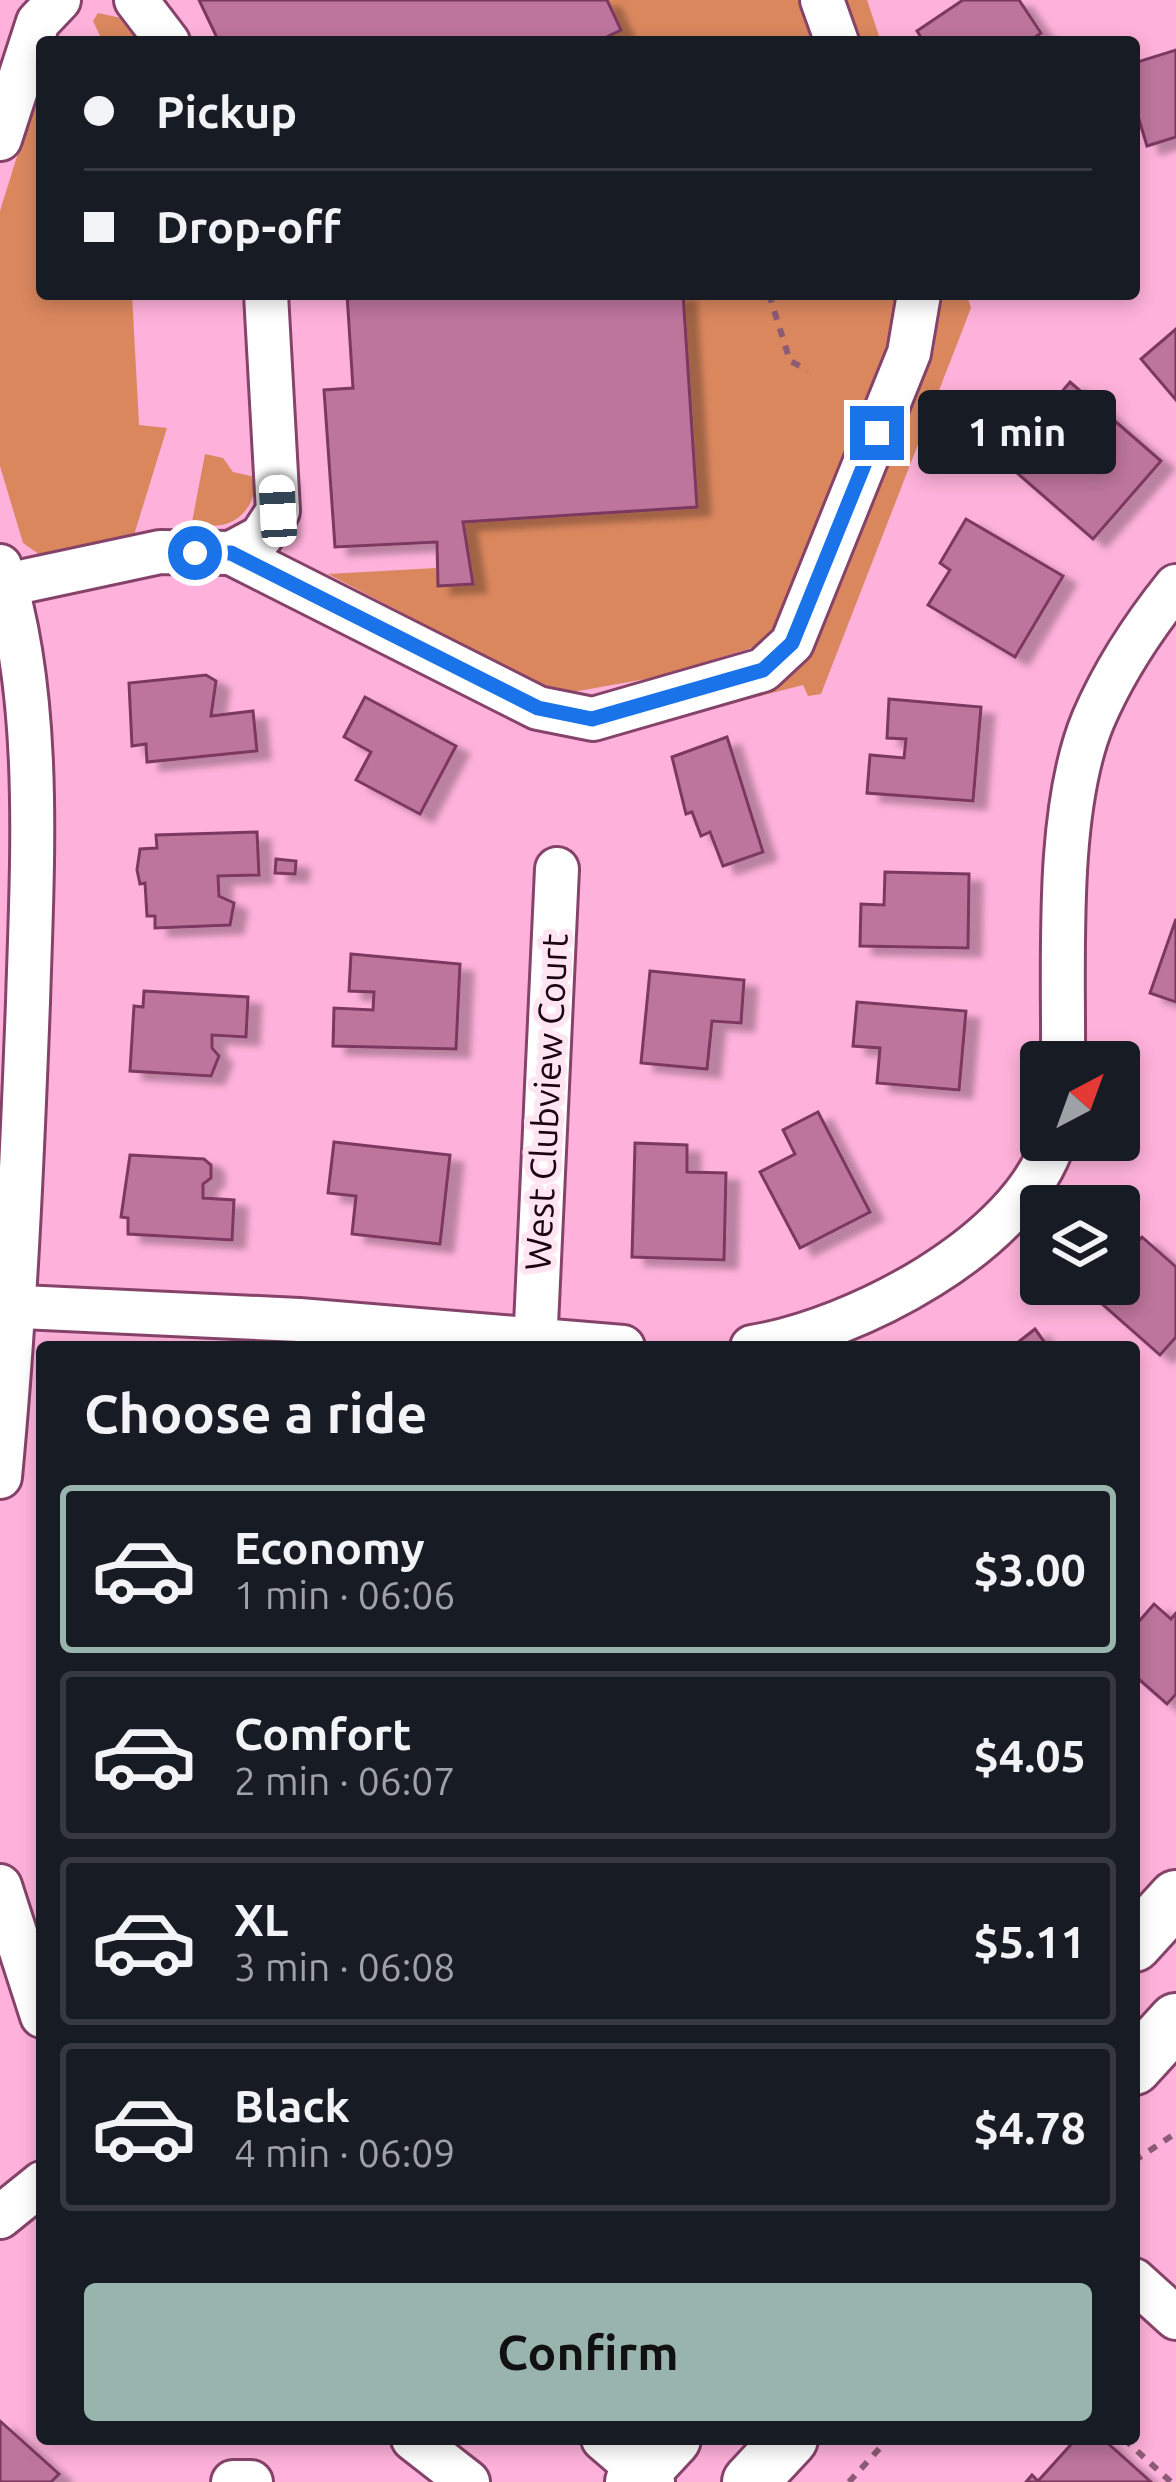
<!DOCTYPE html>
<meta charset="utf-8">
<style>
body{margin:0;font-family:Ubuntu,sans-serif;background:#242831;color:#f1f3f6;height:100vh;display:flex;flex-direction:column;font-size:45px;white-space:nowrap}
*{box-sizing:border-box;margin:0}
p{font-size:39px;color:#9ea1a6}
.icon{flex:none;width:66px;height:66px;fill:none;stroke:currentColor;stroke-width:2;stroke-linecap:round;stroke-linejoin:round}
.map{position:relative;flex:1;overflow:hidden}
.details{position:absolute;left:36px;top:1341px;width:1104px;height:1104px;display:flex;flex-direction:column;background:#171b24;border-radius:12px;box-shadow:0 6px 18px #0003}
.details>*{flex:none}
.top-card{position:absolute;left:36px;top:36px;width:1104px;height:264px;border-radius:12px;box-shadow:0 6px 18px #0003;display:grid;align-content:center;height:264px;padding:0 48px;background:#171b24}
.needle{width:78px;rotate:41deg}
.tools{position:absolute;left:1020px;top:1041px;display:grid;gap:24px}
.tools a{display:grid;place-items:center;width:120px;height:120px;border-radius:12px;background:#171b24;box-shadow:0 6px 18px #0003;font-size:60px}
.end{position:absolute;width:54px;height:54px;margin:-27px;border:15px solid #1a73e8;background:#fff;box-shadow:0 0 0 6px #fff}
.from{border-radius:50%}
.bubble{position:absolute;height:84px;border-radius:12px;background:#171b24;box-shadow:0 6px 18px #0003;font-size:39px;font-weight:600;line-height:84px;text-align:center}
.car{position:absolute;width:36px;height:72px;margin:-36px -18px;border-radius:15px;box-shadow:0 0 9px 3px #0007;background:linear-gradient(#fff 24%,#345 0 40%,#fff 0 76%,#345 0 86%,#fff 0)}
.top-card b{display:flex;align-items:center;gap:42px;height:114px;font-size:45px}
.top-card b+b{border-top:3px solid #363941}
.top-card i{width:30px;height:30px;background:#f1f3f6}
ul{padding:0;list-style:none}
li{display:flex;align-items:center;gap:36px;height:168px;margin:0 24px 18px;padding:0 24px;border:6px solid #363941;border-radius:12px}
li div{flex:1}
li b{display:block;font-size:45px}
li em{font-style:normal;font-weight:600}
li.current{border-color:#99b4ac}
li>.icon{width:108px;height:108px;stroke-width:1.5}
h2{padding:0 48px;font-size:54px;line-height:144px}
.primary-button{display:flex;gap:24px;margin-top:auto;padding:24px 48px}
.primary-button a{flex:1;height:138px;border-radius:12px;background:#99b4ac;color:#111;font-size:48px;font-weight:600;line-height:138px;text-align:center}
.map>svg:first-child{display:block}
.green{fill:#da875e}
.building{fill:#bd759c;stroke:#7b395f;stroke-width:3;filter:url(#shadow)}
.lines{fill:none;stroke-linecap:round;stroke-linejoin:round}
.minor-casing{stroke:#864369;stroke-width:48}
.major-casing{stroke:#864369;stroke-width:60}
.path{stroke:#8d5b76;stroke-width:6;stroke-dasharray:9 9;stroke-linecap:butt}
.minor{stroke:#fff;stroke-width:42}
.major{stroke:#fff;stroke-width:54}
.route{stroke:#1a73e8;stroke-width:15}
.labels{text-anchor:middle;stroke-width:12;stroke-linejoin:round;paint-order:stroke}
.street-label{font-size:36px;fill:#1b0311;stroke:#fee5f1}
</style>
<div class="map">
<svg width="1176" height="2482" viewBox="0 0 1176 2482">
<defs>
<filter id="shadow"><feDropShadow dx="13" dy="8" stdDeviation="3" flood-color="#0004"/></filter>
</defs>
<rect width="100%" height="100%" fill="#feb1da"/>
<g class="green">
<path d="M607,0H800L814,42H596L621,30Z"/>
<path d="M845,0H867L881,42H859Z"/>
<path d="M98,13L126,19L143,37L103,42L93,21Z"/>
<path d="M42,76V294H132L139,425L167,428L134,535L43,557L23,543L0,466V211Z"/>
<path d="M683,294L898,298L891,340L779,625L764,643L748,649L657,677L567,693L527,678L328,574L436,568L438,586L472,583L463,522L697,507Z"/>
<path d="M941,294H967L971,308L821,694L808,696L803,685L657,722L772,685L810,654L934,350Z"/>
<path d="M205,454L223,458L233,472L255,477C257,514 227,535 192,522Z"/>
</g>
<g class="building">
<path d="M199,0H607L621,30L596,42H219Z"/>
<path d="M963,0H1019L1041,33L1028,42H924L917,31Z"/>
<path d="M1176,50V137L1147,146L1134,103V63Z"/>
<path d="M347,294H683L697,507L463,522L473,584L438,586L437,542L335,547L324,390L353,388Z"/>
<path d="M1176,329V400L1141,359Z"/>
<path d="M1070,382L1161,461L1093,539L1016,472L1055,428L1041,416Z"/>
<path d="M966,519L1063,576L1015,657L928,605L950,570L940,563Z"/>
<path d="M206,675L216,681L211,716L253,711L257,751L147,762L146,744L132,746L129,683Z"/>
<path d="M365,697L456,746L420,814L356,780L371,752L344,737Z"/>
<path d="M889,699L981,707L973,801L867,793L870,755L904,758L906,739L887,738Z"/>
<path d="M727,737L763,852L723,866L710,832L701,836L692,812L686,814L672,757Z"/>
<path d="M257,832L259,875L218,876L219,896L234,903L230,925L155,928V916H147L145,883L140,884L137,870L140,849L157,848L156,835Z"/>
<path d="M276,859L296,861L295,874L275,873Z"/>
<path d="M885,872L969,874L968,948L860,946L861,904L884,905Z"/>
<path d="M1176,919V1002L1150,993Z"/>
<path d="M351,954L460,964L456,1049L333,1046L334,1008L373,1010L374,992L349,991Z"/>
<path d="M650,971L744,980L741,1023L712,1021L707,1069L641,1063Z"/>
<path d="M144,991L248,997L246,1037L212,1035V1048L219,1056L211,1076L130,1071L134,1006L143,1007Z"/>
<path d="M857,1002L966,1011L959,1090L877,1083L880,1048L853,1046Z"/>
<path d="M818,1112L870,1212L800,1248L760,1172L795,1154L783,1130Z"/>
<path d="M334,1142L450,1155L440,1244L352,1234L356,1196L328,1193Z"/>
<path d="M635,1143L687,1145V1172L726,1173L724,1260L632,1257Z"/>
<path d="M130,1155L204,1159L211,1165V1178L203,1184V1198L234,1200L232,1240L128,1234V1218L121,1217Z"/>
<path d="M1142,1237L1176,1267V1337L1160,1355L1092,1295L1101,1284H1119V1263Z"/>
<path d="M1035,1329L1048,1347H1012Z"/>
<path d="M1154,1604L1171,1619L1176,1613V1694L1167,1704L1134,1675V1627Z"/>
<path d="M0,2421L59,2474L51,2482H0Z"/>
<path d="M1076,2439H1103L1151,2482H1026L1032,2475L1038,2481Z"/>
</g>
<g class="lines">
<defs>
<g id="minor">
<path d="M136,0L168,42"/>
<path d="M822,0L837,42"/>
<path d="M0,139L38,22L59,0"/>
<path d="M231,553L538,708L593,719L763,670L792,643L909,353L919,294"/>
<path d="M0,566C43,696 32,866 28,1002C22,1161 15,1319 0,1477"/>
<path d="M6,585L160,552L231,553L261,537L278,511L266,294"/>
<path d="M1063,1062C1064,962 1055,812 1093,720C1114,671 1143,627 1176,586"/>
<path d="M0,1306L299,1320L623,1347"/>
<path d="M535,1347L557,869"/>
<path d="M752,1347C855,1330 1021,1245 1054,1140"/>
<path d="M0,1886L42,2016"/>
<path d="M0,2217L42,2183"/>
<path d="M1134,2280L1176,2318"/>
<path d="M413,2439L468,2482"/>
<path d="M603,2439L653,2482"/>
<path d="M233,2482H251"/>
</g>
<g id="major">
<path d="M1134,1944L1176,1898"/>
<path d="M1134,2067L1176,2021"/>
<path d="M633,2482L673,2439"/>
<path d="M750,2482L790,2439"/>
</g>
</defs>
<use href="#minor" class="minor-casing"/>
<use href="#major" class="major-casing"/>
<g class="path">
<path d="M769,294L790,361L808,370"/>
<path d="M1134,2161L1176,2133"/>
<path d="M1124,2439L1171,2482"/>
<path d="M849,2482L888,2439"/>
</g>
<use href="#minor" class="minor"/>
<use href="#major" class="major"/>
</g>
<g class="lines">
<path class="route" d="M195,553H231L538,708L592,719L763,670L792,643L877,433"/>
</g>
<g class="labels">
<g class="street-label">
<text transform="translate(546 1102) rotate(-87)" y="13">West Clubview Court</text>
</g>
</g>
</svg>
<div class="tools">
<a><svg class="needle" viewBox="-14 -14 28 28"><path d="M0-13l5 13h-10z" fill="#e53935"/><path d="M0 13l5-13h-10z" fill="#9ea1a6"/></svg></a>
<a><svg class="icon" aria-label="layers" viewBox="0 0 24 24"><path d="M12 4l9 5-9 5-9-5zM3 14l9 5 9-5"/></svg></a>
</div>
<i class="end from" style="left:195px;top:553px"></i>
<i class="end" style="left:877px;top:433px"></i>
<div class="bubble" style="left:918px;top:390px;width:198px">1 min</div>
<i class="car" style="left:278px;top:511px;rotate:357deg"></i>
<div class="top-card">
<b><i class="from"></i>Pickup</b>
<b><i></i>Drop-off</b>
</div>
<section class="details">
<h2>Choose a ride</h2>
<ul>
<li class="current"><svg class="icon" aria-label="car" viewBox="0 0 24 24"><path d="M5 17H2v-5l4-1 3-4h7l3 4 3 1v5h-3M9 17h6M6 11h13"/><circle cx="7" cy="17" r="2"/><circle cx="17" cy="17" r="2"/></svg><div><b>Economy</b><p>1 min · 06:06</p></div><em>$3.00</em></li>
<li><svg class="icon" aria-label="car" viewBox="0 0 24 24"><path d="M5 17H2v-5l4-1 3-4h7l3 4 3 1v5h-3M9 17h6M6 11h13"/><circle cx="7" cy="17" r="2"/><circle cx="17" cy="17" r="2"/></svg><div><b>Comfort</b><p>2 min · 06:07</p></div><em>$4.05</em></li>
<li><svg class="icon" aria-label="car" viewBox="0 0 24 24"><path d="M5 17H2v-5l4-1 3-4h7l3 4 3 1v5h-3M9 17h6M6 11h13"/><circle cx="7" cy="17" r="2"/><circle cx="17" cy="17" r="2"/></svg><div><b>XL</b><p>3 min · 06:08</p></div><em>$5.11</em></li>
<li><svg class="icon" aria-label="car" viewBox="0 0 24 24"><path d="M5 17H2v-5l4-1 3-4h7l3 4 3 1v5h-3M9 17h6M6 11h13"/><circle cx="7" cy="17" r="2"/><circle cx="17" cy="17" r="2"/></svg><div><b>Black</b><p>4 min · 06:09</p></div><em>$4.78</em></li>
</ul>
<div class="primary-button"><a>Confirm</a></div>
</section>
</div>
